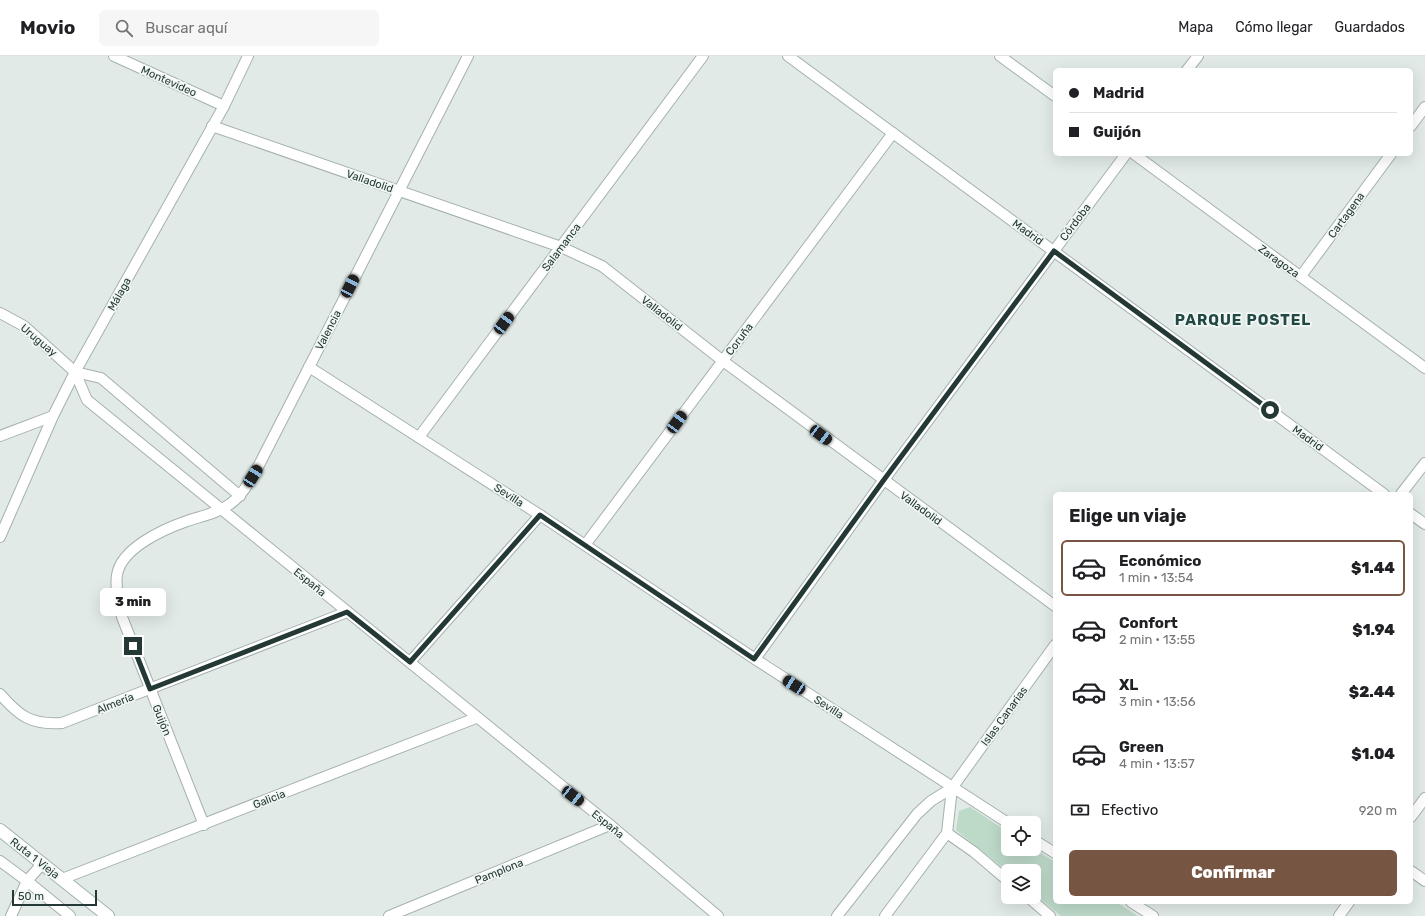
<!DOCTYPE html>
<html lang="es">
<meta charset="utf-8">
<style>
body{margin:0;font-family:Rubik,sans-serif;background:#f6f6f6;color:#202124;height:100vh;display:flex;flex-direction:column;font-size:15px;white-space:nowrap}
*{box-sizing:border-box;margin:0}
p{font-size:13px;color:#757577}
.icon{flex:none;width:22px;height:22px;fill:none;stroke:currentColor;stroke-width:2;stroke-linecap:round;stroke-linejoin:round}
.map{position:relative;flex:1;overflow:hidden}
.drawer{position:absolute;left:1053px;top:436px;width:360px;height:412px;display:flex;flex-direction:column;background:#fff;border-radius:6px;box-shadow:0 4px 16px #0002}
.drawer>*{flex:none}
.hud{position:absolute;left:1053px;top:12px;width:360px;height:88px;border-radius:6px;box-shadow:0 4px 16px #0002;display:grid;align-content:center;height:88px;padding:0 16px;background:#fff}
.buttons{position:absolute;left:1001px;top:760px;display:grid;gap:8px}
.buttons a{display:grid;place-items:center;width:40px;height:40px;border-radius:6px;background:#fff;box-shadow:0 4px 16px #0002;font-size:20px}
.scale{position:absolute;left:12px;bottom:10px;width:85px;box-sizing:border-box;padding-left:4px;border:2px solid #243935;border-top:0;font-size:11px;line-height:14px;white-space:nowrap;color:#243935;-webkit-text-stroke:3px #f1f7f5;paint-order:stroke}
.end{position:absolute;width:18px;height:18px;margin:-9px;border:5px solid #243935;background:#fff;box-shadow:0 0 0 2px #fff}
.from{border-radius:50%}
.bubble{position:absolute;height:28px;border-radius:6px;background:#fff;box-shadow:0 4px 16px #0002;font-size:13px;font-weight:800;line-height:28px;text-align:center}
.car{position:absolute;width:12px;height:24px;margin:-12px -6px;border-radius:5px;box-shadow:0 0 3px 1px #0007;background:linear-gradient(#222 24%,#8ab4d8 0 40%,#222 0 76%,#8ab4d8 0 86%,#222 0)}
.hud b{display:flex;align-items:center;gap:14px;height:38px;font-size:15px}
.hud b+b{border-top:1px solid #e0e0e0}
.hud i{width:10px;height:10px;background:#202124}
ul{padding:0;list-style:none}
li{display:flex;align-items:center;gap:12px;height:56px;margin:0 8px 6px;padding:0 8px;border:2px solid transparent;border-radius:6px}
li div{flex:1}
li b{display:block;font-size:15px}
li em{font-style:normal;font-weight:800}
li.active{border-color:#775543}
li>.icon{width:36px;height:36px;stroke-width:1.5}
h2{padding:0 16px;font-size:18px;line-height:48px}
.pay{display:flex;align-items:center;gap:10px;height:44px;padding:0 16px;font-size:15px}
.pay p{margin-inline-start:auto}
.cta{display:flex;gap:8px;margin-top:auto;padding:8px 16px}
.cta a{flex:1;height:46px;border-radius:6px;background:#775543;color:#fff;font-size:16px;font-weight:800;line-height:46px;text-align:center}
header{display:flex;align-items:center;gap:24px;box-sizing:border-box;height:56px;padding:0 20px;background:#fff;border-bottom:1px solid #e0e0e0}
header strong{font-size:19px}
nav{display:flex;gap:22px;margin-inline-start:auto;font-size:14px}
.search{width:280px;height:36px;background:#f6f6f6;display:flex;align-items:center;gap:10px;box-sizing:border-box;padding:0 14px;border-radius:6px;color:#757577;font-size:15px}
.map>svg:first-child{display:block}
.green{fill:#bdd9c8}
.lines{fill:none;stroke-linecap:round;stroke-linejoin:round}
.street-casing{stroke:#a5b1ae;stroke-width:12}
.secondary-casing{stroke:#a2b4b0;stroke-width:14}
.street{stroke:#fff;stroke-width:10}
.secondary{stroke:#fff;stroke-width:12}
.route{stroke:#243935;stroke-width:5}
.labels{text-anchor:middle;stroke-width:3.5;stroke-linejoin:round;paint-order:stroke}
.street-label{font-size:11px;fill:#243935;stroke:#f1f7f5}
.district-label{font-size:15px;font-weight:bold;letter-spacing:1px;fill:#224844;stroke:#f1f7f5}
</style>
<header>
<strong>Movio</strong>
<div class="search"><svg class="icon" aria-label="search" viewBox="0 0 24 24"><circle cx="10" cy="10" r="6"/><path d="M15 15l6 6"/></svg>Buscar aquí</div>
<nav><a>Mapa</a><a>Cómo llegar</a><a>Guardados</a></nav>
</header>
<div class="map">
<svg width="1425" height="860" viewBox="0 0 1425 860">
<rect width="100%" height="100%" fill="#e1eae7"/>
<path class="green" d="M970,751L1008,776V793H1034L1055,806V846H1116L1138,860H1061L1034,838V815H1008V816L956,774L959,755Z"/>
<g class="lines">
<defs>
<g id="street">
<path d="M114,0L224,50"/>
<path d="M788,0L1384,438"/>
<path d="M1000,0L1055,40"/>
<path d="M1187,14L1198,0"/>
<path d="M212,70L561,191L602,210L723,305L1055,550"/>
<path d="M1411,70L1425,51"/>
<path d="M1134,98L1425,312"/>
<path d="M1301,220L1391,98"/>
<path d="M0,257L24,270L75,316L87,344L610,769L718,860"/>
<path d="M309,311L540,459L755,603L1008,767"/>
<path d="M75,316L101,322L240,440"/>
<path d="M0,380L53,360"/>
<path d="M419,381L703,0"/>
<path d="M1401,438L1425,407"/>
<path d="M1411,458L1425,468"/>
<path d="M0,481L53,360L75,316L224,50L248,0"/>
<path d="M585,489L893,77"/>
<path d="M755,603L883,425L1126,98"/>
<path d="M410,606L540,459"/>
<path d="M0,638C19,660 31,669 62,667L347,556"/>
<path d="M1411,761L1425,742"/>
<path d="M204,769L122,561C119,547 115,533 117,519C121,492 164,473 187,465C202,460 218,457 230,448C243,439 251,423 259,409L468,0"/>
<path d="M947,777L974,796L1008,825"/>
<path d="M1034,784L1055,797"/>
<path d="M0,805L27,825L70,860"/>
<path d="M1411,815L1425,825"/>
<path d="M62,823L476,662"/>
<path d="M1028,841L1050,860"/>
<path d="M1131,846L1153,860"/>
<path d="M11,860L27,825L42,808"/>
<path d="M389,860L610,769"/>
<path d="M837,860L917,758L931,745L952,732"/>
<path d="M885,860L947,777L952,732L1055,589"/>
<path d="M1339,860L1349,846"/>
</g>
<path id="secondary" d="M0,774L108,860"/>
</defs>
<use href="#street" class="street-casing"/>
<use href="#secondary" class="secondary-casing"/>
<use href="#street" class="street"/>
<use href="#secondary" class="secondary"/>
</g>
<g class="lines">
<path class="route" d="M133,590L150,633L347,556L410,606L540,459L754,603L883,425L1054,195L1270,354"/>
</g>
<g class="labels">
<g class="street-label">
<text transform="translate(169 25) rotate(24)" y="4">Montevideo</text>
<text transform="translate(370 125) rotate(19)" y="4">Valladolid</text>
<text transform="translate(1346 159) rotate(-54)" y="4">Cartagena</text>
<text transform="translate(1075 166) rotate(-53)" y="4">Córdoba</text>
<text transform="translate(1028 176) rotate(36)" y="4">Madrid</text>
<text transform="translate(561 191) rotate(-53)" y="4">Salamanca</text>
<text transform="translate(1279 205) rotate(36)" y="4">Zaragoza</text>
<text transform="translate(119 238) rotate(-61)" y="4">Málaga</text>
<text transform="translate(662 257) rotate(38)" y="4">Valladolid</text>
<text transform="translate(328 274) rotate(-63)" y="4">Valencia</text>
<text transform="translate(739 283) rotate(-53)" y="4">Coruña</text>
<text transform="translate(39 284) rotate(40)" y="4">Uruguay</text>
<text transform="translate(1308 382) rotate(36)" y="4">Madrid</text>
<text transform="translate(509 439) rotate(33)" y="4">Sevilla</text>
<text transform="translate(921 452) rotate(36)" y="4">Valladolid</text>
<text transform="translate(310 526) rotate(39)" y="4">España</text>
<text transform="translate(115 647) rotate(-22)" y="4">Almería</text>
<text transform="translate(829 651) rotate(33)" y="4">Sevilla</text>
<text transform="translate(1004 660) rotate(-54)" y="4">Islas Canarias</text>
<text transform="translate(162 664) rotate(68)" y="4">Guijón</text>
<text transform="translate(269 743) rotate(-21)" y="4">Galicia</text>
<text transform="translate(608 768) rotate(39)" y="4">España</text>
<text transform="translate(35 802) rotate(38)" y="4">Ruta 1 Vieja</text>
<text transform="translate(499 815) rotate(-22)" y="4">Pamplona</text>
</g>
<g class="district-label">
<text x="1243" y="269">PARQUE POSTEL</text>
</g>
</g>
</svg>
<div class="buttons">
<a><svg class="icon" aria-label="locate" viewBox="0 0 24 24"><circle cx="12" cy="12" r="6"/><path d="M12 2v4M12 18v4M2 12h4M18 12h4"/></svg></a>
<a><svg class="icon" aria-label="layers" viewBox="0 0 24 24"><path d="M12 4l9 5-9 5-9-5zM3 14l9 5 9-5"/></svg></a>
</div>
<div class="scale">50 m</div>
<i class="end from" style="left:1270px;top:354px"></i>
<i class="end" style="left:133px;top:590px"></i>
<div class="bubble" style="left:100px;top:532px;width:66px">3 min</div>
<i class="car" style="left:350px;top:230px;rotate:27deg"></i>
<i class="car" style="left:504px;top:267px;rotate:37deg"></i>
<i class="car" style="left:677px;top:366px;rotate:36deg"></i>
<i class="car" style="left:821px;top:379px;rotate:127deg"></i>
<i class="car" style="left:253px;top:420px;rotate:33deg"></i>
<i class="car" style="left:794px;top:629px;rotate:303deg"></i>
<i class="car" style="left:573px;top:740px;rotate:128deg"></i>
<div class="hud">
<b><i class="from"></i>Madrid</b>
<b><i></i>Guijón</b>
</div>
<section class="drawer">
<h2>Elige un viaje</h2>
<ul>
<li class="active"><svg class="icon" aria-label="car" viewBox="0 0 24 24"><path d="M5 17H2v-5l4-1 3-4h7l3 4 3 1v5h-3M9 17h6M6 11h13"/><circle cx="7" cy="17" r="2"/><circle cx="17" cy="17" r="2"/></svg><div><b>Económico</b><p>1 min · 13:54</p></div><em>$1.44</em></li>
<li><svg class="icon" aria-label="car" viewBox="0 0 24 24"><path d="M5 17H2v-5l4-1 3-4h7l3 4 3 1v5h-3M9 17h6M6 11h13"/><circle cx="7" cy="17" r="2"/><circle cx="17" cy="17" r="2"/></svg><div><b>Confort</b><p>2 min · 13:55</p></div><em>$1.94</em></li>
<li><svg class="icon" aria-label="car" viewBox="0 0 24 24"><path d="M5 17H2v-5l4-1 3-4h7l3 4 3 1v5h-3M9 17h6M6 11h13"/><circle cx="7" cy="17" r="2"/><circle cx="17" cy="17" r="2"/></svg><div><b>XL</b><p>3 min · 13:56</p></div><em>$2.44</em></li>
<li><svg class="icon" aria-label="car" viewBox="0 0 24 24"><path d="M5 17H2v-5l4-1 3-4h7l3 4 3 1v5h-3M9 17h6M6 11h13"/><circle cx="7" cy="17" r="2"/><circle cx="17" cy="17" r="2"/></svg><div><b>Green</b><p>4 min · 13:57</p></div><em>$1.04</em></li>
</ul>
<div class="pay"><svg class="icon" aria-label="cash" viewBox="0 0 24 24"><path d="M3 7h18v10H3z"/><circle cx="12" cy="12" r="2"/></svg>Efectivo<p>920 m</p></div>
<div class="cta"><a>Confirmar</a></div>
</section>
</div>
